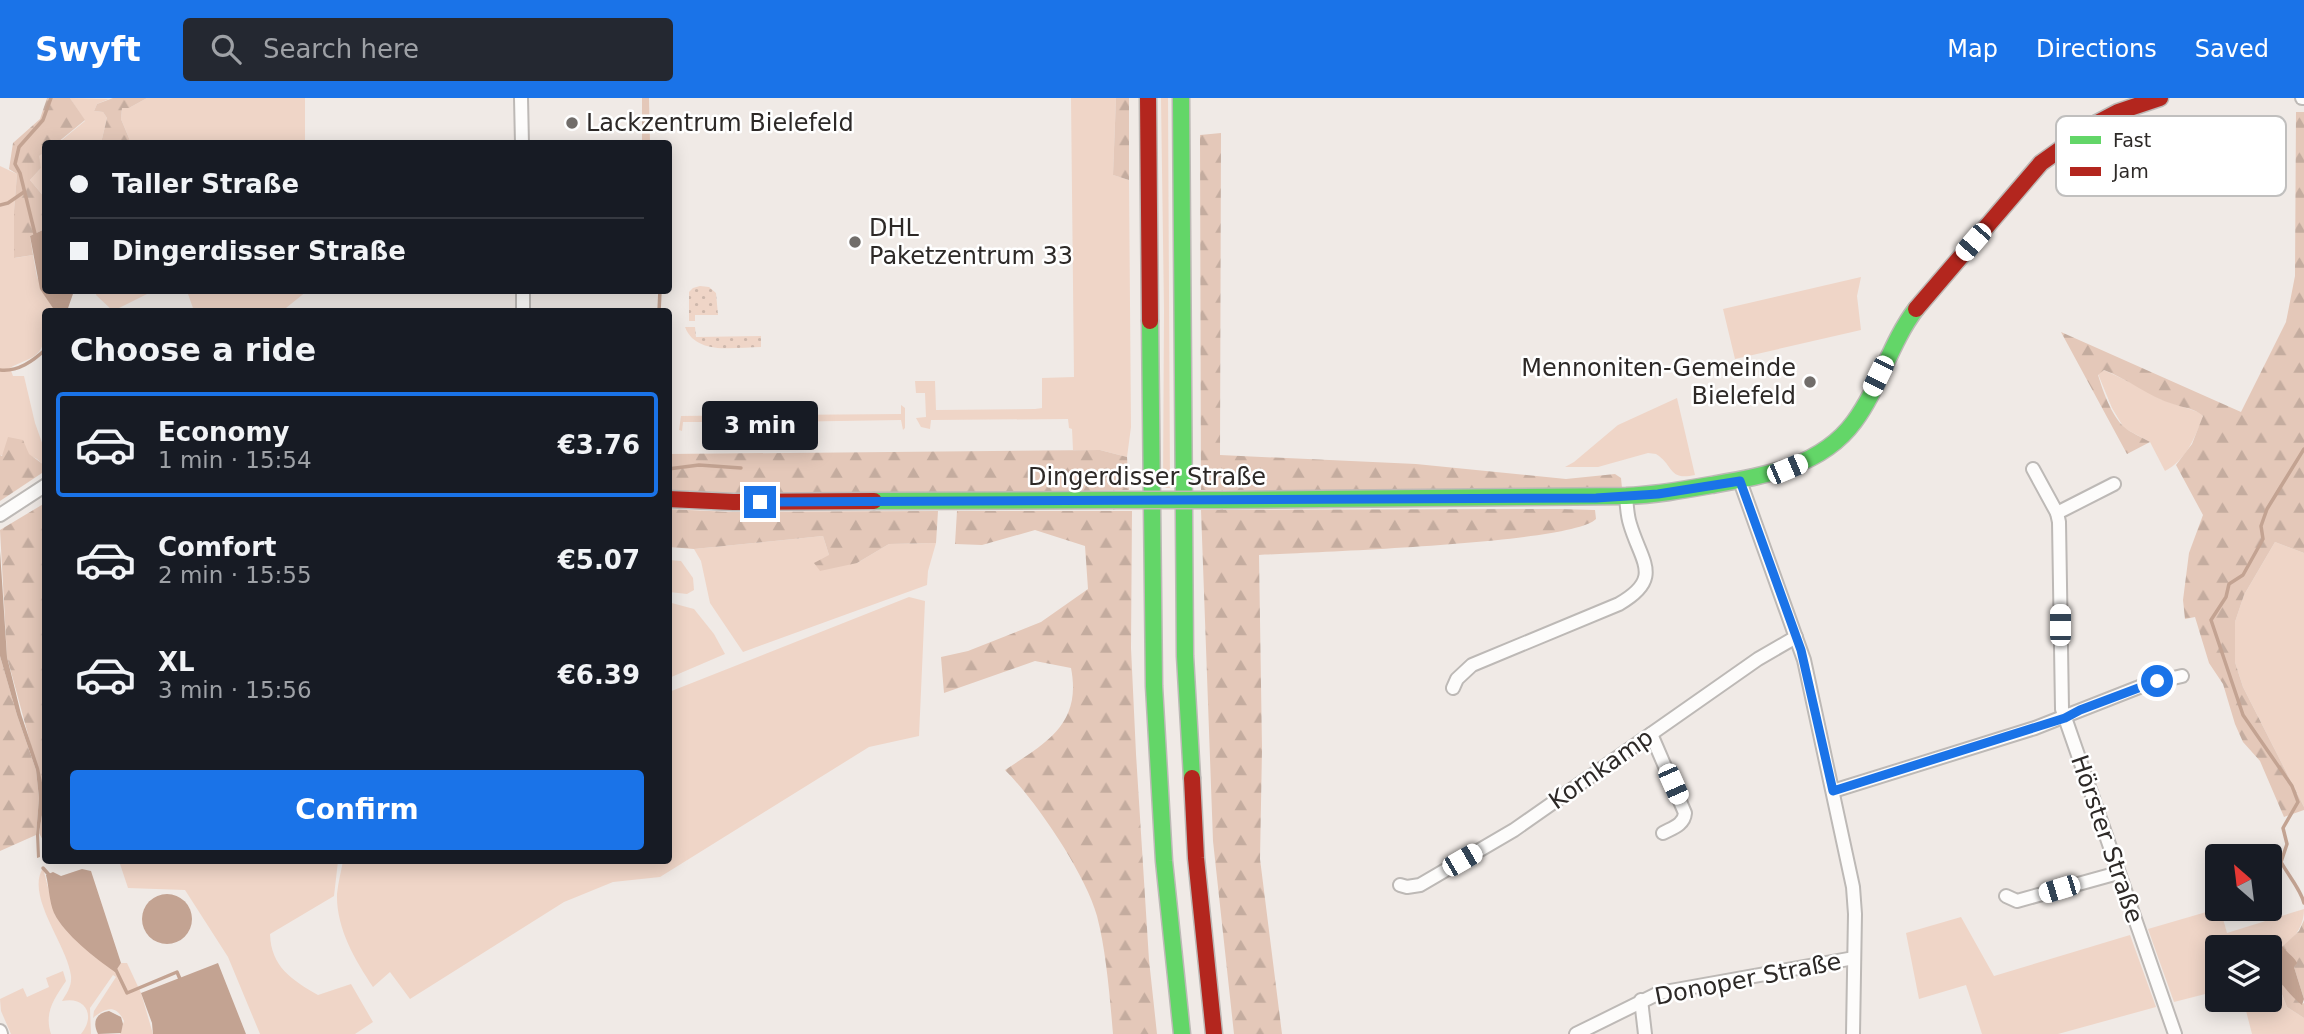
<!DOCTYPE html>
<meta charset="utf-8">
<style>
body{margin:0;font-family:"DejaVu Sans",sans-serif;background:#242831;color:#f1f3f6;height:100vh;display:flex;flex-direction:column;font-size:26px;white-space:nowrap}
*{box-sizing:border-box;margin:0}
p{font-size:23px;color:#9ea1a6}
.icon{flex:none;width:38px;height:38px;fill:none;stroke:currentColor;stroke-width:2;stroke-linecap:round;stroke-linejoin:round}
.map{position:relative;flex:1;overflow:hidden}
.panel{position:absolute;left:42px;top:210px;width:630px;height:556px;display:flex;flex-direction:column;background:#171b24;border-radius:7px;box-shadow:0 4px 18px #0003}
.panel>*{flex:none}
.banner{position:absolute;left:42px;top:42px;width:630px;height:154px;border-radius:7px;box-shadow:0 4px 18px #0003;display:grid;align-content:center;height:154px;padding:0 28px;background:#171b24}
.needle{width:46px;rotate:332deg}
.buttons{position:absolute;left:2205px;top:746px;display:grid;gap:14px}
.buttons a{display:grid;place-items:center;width:77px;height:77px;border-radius:7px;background:#171b24;box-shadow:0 4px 18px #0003;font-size:35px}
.end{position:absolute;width:32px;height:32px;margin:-16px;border:9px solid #1a73e8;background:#fff;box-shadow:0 0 0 4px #fff}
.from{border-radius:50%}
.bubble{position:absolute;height:49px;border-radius:7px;background:#171b24;box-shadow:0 4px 18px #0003;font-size:23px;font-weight:700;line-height:49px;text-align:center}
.car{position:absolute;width:21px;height:42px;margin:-21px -10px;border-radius:9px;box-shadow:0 0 5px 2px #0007;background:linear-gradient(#fff 24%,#345 0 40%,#fff 0 76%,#345 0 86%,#fff 0)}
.banner b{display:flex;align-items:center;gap:24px;height:66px;font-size:26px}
.banner b+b{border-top:2px solid #363941}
.banner i{width:18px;height:18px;background:#f1f3f6}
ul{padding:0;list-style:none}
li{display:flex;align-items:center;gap:21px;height:105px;margin:0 14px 10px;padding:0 14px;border:4px solid transparent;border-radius:7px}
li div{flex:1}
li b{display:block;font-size:26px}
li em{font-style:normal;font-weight:700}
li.selected{border-color:#1a73e8}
li>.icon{width:63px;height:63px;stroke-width:1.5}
h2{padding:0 28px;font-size:32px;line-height:84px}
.action{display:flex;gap:14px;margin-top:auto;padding:14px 28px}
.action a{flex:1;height:80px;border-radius:7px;background:#1a73e8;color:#fff;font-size:28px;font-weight:700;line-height:80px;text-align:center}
header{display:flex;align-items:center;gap:42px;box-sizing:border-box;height:98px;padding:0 35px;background:#1a73e8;color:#fff}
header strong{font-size:33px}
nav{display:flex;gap:38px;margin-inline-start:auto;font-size:24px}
.search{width:490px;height:63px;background:#242831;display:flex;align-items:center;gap:18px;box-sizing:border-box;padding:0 24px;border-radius:7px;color:#9ea1a6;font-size:26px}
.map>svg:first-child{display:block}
.green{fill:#efd5c7}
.forest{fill:url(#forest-firs)}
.garden{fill:url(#garden-dots)}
.water{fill:#c3a392}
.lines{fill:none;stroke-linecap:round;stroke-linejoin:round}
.stream{stroke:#c3a392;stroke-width:3.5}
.street-casing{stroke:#bdb9b6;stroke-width:16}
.fast-casing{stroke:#bdb9b6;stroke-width:19}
.jam-casing{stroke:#bdb9b6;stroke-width:19}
.street{stroke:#fdfcfb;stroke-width:12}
.fast{stroke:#63d668;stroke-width:16}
.jam{stroke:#b3261e;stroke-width:16}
.fast-bridge-casing{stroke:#bdb9b6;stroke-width:19;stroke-linecap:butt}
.fast-bridge{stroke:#63d668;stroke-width:16}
.route{stroke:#1a73e8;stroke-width:9}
.poi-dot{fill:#716d6a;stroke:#fff;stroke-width:2.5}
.labels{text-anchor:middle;stroke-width:5;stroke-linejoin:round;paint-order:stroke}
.poi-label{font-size:24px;fill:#2d2927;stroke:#fff;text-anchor:start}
.street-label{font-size:24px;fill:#2d2927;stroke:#fff}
.key{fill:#fff;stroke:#c0bfbe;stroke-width:2}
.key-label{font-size:19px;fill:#2d2927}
</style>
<header>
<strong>Swyft</strong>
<div class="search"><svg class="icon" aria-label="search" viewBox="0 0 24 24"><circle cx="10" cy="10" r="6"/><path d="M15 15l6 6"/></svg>Search here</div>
<nav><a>Map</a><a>Directions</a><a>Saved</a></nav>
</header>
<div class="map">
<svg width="2304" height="936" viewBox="0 0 2304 936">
<defs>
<pattern id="forest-firs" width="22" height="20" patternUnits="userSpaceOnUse" patternTransform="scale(1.75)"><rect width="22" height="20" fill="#e4c8b9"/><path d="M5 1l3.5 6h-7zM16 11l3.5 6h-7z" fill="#c4ac9f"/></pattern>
<pattern id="garden-dots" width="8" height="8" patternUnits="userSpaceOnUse" patternTransform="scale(1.75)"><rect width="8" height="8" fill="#efd5c7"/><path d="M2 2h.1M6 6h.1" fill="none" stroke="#cdb7ab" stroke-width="1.8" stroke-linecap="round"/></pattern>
</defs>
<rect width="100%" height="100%" fill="#f0eae6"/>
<g class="green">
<path d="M70,0L109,1L97,6L94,13L103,14L107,20L101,45L57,46L85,23Z"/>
<path d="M147,0H305V45H131L121,21L122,10H129Z"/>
<path d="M1071,0H1116L1113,77L1129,82L1131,329L1127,359L1100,352H1073L1072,331L1069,330L1068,321L931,322L930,331L921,329L916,320L926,319L925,295H916L915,283H935L936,312L1035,311L1042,310V280L1074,279Z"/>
<path d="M1161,0H1168L1170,390H1163L1164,213Z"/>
<path d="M45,54V100L30,82L41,70L38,58Z"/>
<path d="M0,68L17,76L14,113L15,160L33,157L37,179L55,213L46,214C45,230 49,251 31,260C24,264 18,265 10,270L13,278H24L35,325L45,353V373C39,351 17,359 0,357Z"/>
<path d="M1861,179L1857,198L1861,232L1735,261L1723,211Z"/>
<path d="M198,192H307V193L286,210L287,213H194L188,196Z"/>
<path d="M150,193L151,194L113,213L96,197L97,193Z"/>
<path d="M2104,272L2146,292L2160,301L2201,315L2203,319C2194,341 2187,361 2165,373L2150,344L2124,330L2112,310L2098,276Z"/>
<path d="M1677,300L1695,377C1668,383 1674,367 1656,356L1648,355L1598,369H1565L1574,364L1618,327Z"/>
<path d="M901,307L905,310V330L903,332L901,322L777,324V317L901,316Z"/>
<path d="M763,308L765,309L764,333L763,324H683L682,333L679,332L681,318L763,317Z"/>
<path d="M823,438L829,457L857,465L889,446L936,445L928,473L927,487L743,554L710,505L701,463L694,451Z"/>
<path d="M2275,444L2304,455V709L2243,589L2235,564V524L2244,497Z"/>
<path d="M669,462L681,463L693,480L694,492L687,496L669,494Z"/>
<path d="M909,499L925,503L919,638L869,649L660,779L613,784L564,804L410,901L390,874L373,889C355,862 336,830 337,796C338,785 341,774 343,763H668L669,594Z"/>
<path d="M668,504L694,511L714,536L725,556L669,580Z"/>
<path d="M119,763H338L334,798L270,836C271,869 292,882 318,897L351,886L373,924L355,936H260L228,859L185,792L128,790Z"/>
<path d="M43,770L55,817L114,873L121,865H127L141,895L153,936H120L124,923C116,906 105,910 93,920L94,913L116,879L113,877L90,910L91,936H81C96,918 86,898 62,903C67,895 72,888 71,878C68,848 25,798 43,770Z"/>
<path d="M2220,810L2227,835L2304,811C2304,831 2292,843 2276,853L2273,870L2281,883L2278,887L2287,909L2304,920V936H2252L2243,901H2270V849H2217V893L2174,904L2148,831Z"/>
<path d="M1961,819L1994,878L2130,837L2156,909L2058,936H1982L1966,887L1919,901L1906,835Z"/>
<path d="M63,873L66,883C54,901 44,914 51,936H11L1,913L0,901L23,890L27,899L49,889L46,880Z"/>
</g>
<g class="forest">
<path d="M47,0H70L85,22L57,45L46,46L45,54L39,58L41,70L30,82L45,100V131L30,138L33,157L14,160V113L17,76L9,71L13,45L40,21Z"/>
<path d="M113,0H147L129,10H122L121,21L131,45H101L107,20L103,14L94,13L97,6Z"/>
<path d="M642,0H649L650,45H642Z"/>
<path d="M1116,0H1129V82L1113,77Z"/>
<path d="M2296,14H2304V455L2275,444L2244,497L2235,524V564L2243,589L2304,709V712L2284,719L2260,663L2243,644L2235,626L2223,586L2209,565L2195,519L2185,521L2183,502L2189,455L2203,417L2176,367L2192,346L2203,318C2194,310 2184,310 2173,306C2149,299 2128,281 2104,272L2098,277C2103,293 2111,317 2124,329C2131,335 2142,339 2150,344L2127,356L2061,234L2241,314L2286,224L2295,178Z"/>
<path d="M1221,35L1220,357L1416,366L1566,381L1615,376L1621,380L1622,390L1466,394L1201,392L1200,37Z"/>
<path d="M8,339L23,342L29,356L44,367L45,373L0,403V357L2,358Z"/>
<path d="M668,351L669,356L1100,352L1127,359L1129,392L739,399L669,395Z"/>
<path d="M45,405V746L39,735L45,699L7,559L0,432Z"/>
<path d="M668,411L730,414L938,413L936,445L889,446L857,465L820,473L814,465L829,457L823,438L694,451L669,449Z"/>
<path d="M1560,411L1595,412L1596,421C1572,446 1309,454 1259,457L1262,651L1260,761L1282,936H1234L1213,743L1201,412Z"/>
<path d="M957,413H1132L1131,550L1136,656L1149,862L1157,936H1113C1110,900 1106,852 1097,818C1085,775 1036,703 1005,672C1046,645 1082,626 1071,570L1035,563L944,595L941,559L968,553L1041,524L1088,491L1085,448L1035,432L982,447L955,446Z"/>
<path d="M0,558L17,617L36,672L39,700L36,737L0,753Z"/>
<path d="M2304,822V901L2294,869L2283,848L2299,833Z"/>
<path d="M2281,883L2302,906L2304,905V920L2287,909L2278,886Z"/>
</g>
<g class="garden">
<path d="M700,188L709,189L716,195L718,217H695V223H689V194L693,190Z"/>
<path d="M685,229H695L696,239L761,238V249C736,249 696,258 685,229Z"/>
</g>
<g class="water">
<path d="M45,131L46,192L74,193L67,213H55L40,191L30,138Z"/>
<path d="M0,453L7,559L21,616L39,670L45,699L39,735L40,759L37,760L36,737L39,700L36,672L17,617L0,558Z"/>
<path d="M82,771L91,773L121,865L115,874C95,860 65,837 54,815C49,803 49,789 46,777L53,774L61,778Z"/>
<circle cx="167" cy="821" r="25"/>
<path d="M2283,848C2287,856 2293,857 2297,865L2294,869L2304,901L2302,907C2286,894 2259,864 2283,848Z"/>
<path d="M218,865L246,936H153L152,925L141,895Z"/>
<path d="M109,913L121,919L123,926L121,935L98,936C92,924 96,915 109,913Z"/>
</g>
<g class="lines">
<g class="stream">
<path d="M0,107L8,105L24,94"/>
<path d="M36,140L20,75L15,66L19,49L43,22L51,0"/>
<path d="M659,214L660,192"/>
<path d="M0,272C18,274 33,263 46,251"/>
<path d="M2304,351L2267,411L2261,428L2263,441L2243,477L2229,486L2226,499L2211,522L2243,617L2292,688L2298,704L2283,730L2287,746L2281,764C2288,777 2301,792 2304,805"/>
<path d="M668,371L699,367L741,370"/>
<path d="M43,770L51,779"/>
<path d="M115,870L127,895L177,874L180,881"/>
</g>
<defs>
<g id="street">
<path d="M521,0L522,46"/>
<path d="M2302,0H2304"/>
<path d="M523,214V192"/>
<path d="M2033,371L2057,415L2059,424L2062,611L2175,936"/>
<path d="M1740,383L1804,562L1853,789L1855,816L1853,936"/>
<path d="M2057,415L2114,386"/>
<path d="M0,417L46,387"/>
<path d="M1453,590L1457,581L1472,567L1619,506C1664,480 1641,464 1630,426C1627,417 1627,408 1626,398"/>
<path d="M1651,636L1685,715C1684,727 1672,730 1663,735"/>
<path d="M1833,693L2035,630L2147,586L2182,578"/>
<path d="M1400,787L1407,789L1420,787L1514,732L1758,561L1796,539"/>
<path d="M2006,798L2017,803L2118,775"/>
<path d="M1641,902L1645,936"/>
<path d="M0,933L1,936"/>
<path d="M1576,936L1659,895L1854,860"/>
</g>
<g id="fast">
<path d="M1181,0L1185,558L1192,680"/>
<path d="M1150,223L1154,588L1164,763L1182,936"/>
<path d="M1223,402L1626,398C1655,397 1683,392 1711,387C1763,378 1821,369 1854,324C1880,289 1890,245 1916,211"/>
<path d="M874,403L1113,402"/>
</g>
<g id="jam">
<path d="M1148,0L1150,223"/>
<path d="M1916,211L2041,65L2097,25L2118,14L2160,0"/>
<path d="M668,401L733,404L874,403"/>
<path d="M1192,680L1196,760L1214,936"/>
</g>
</defs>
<use href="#street" class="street-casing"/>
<use href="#fast" class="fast-casing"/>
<use href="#jam" class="jam-casing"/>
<use href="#street" class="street"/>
<use href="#fast" class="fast"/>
<use href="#jam" class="jam"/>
<defs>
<path id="fast-bridge" d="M1113,402H1223"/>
</defs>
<use href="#fast-bridge" class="fast-bridge-casing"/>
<use href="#fast-bridge" class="fast-bridge"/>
</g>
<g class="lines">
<path class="route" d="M760,404L1596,400L1658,396L1740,383L1801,552L1833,693L2065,620L2080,612L2157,583"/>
</g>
<g class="poi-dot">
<circle cx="572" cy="25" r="7"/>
<circle cx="855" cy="144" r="7"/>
<circle cx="1810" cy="284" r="7"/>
</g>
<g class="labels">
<g class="poi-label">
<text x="586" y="33">Lackzentrum Bielefeld</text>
<text x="869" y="138">DHL<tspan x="869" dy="28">Paketzentrum 33</tspan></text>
<text x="1796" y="278" text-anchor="end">Mennoniten-Gemeinde<tspan x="1796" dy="28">Bielefeld</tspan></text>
</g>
<g class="street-label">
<text x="1147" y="387">Dingerdisser Straße</text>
<text transform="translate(1601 671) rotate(-35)" y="8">Kornkamp</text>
<text transform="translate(2107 741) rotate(71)" y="8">Hörster Straße</text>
<text transform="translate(1748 881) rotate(-11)" y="8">Donoper Straße</text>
</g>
</g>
<rect x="2056" y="18" width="230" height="80" rx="10" class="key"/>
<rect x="2070" y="38" width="31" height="8" fill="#63d668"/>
<rect x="2070" y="69" width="31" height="9" fill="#b3261e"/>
<g class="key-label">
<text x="2113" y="49">Fast</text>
<text x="2113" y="80">Jam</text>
</g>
</svg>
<div class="buttons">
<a><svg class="needle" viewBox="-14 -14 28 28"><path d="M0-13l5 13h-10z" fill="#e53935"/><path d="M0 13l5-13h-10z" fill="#9ea1a6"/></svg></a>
<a><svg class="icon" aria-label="layers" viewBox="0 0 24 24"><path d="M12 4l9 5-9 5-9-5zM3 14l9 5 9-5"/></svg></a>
</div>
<i class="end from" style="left:2157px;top:583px"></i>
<i class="end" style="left:760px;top:404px"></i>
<div class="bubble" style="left:702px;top:303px;width:116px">3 min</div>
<i class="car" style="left:1973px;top:144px;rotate:221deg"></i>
<i class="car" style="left:1878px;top:278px;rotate:206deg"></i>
<i class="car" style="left:1787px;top:371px;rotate:67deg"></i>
<i class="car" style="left:2060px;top:527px;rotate:0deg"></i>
<i class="car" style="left:1673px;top:686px;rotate:156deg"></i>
<i class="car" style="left:1462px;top:762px;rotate:60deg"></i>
<i class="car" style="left:2059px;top:791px;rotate:253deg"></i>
<div class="banner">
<b><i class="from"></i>Taller Straße</b>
<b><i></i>Dingerdisser Straße</b>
</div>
<section class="panel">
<h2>Choose a ride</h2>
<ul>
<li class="selected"><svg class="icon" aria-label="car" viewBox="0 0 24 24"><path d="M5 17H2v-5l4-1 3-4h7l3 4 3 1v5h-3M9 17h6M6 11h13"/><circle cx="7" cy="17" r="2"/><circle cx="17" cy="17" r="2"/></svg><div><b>Economy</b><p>1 min · 15:54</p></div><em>€3.76</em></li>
<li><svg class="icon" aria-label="car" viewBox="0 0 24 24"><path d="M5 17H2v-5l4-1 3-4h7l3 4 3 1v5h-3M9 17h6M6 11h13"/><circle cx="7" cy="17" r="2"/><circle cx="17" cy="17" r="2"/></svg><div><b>Comfort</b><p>2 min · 15:55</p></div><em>€5.07</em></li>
<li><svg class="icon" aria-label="car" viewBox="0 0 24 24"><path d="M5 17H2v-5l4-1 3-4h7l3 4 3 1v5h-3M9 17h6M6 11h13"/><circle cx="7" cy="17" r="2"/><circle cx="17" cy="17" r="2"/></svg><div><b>XL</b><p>3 min · 15:56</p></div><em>€6.39</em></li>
</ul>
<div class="action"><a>Confirm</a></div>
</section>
</div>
